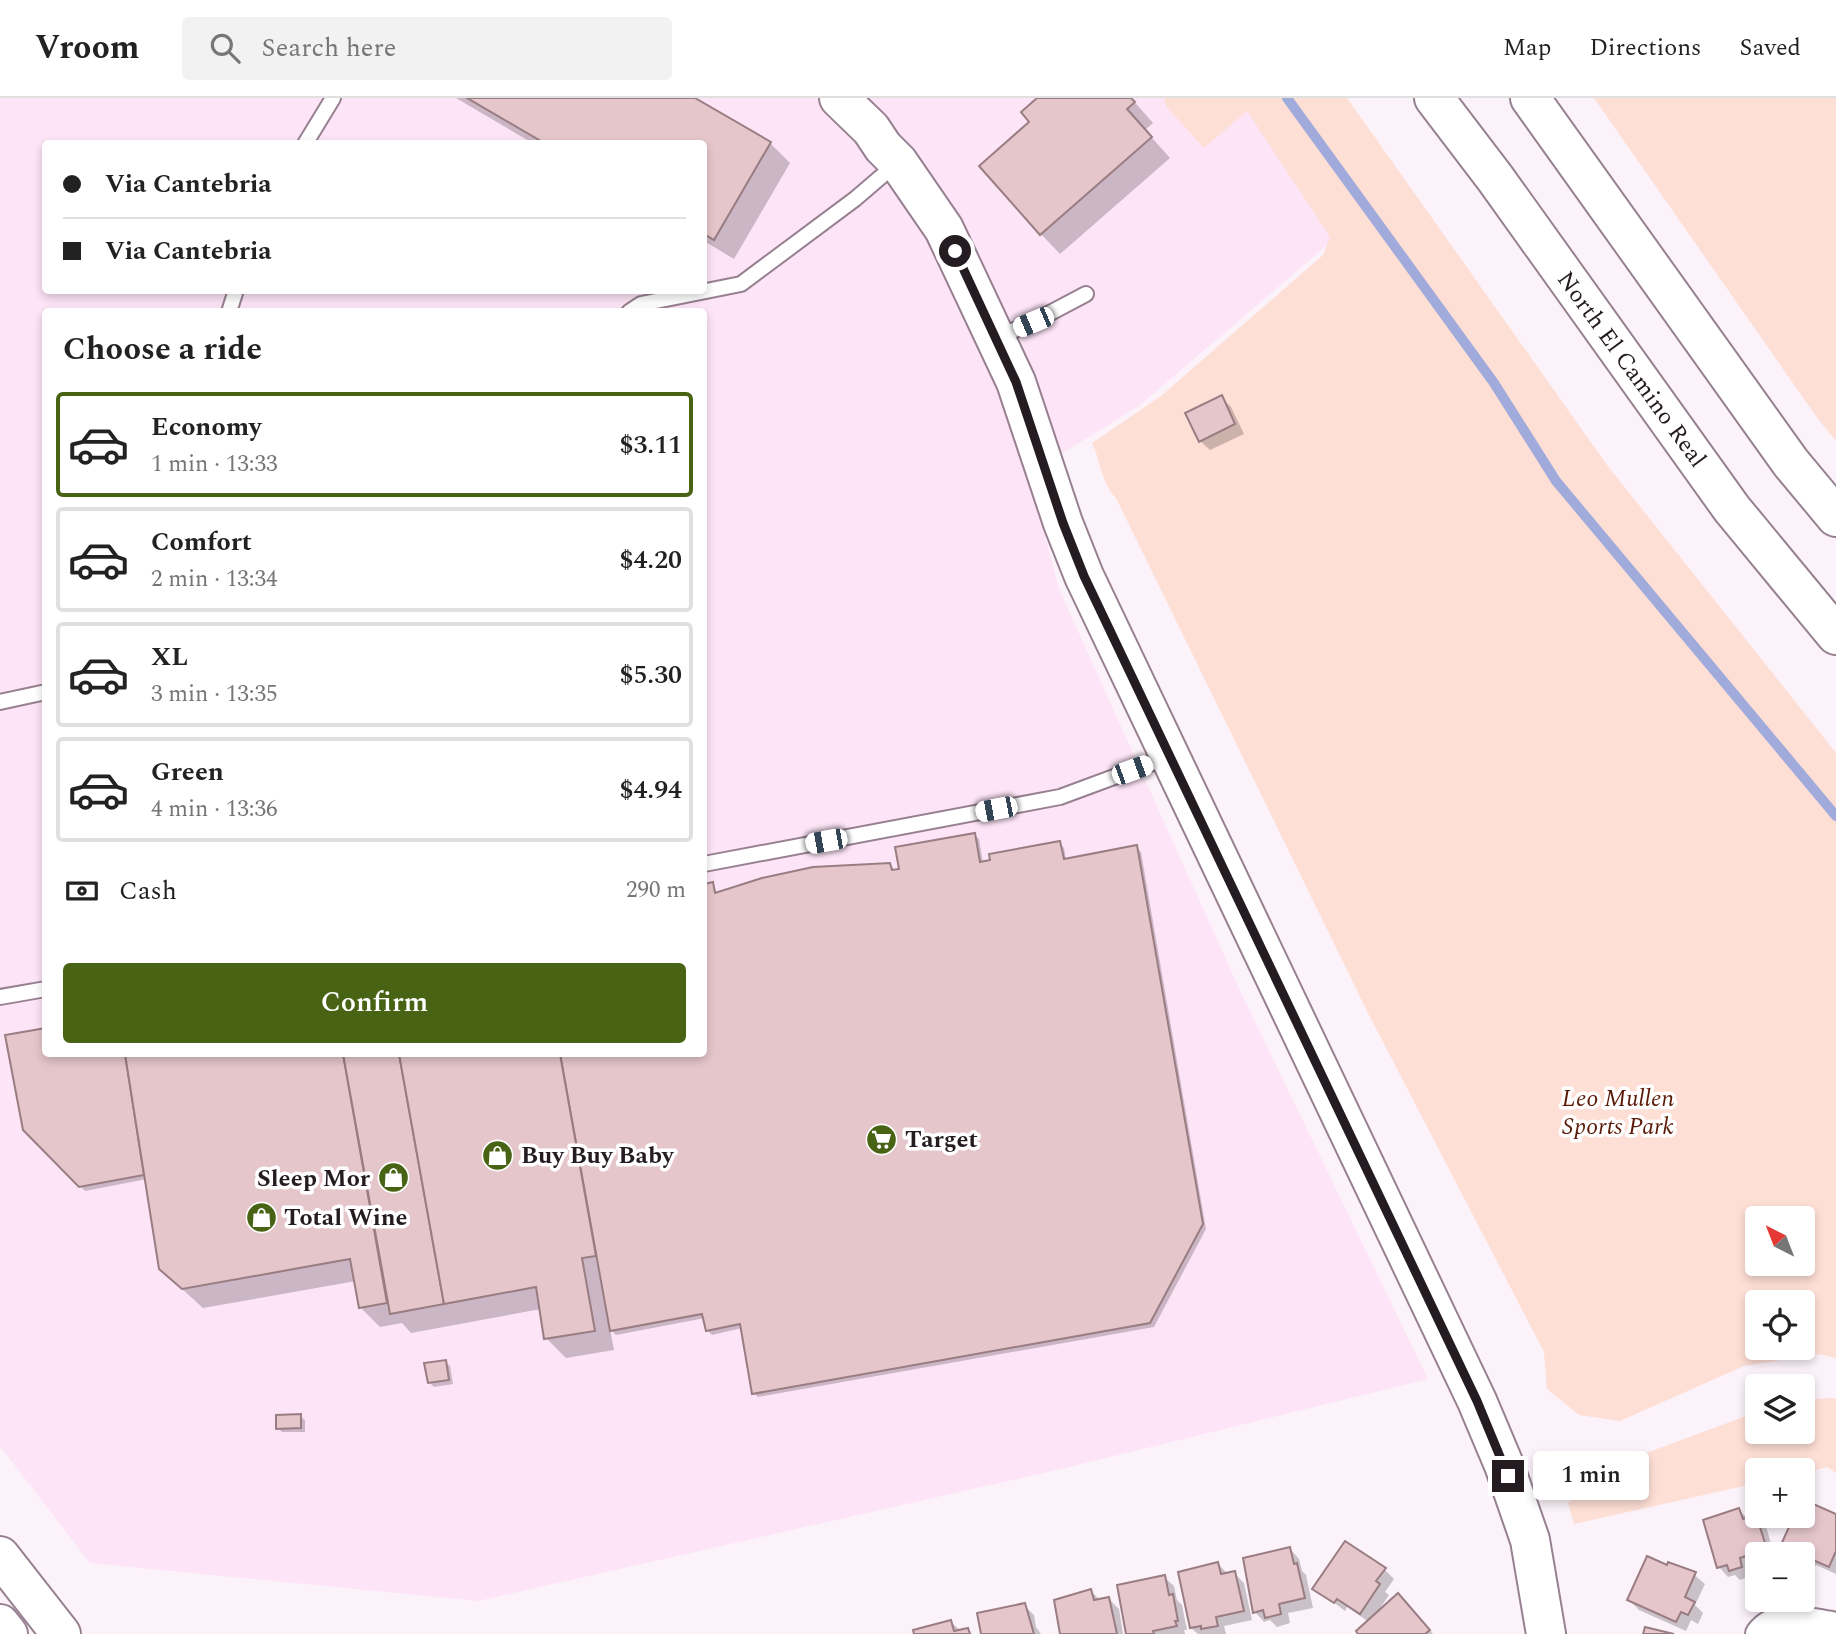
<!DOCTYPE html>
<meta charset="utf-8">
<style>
body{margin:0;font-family:Spectral,serif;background:#f2f2f2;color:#222;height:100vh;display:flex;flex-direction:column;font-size:26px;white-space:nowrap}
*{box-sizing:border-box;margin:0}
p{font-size:23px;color:#767676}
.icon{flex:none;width:38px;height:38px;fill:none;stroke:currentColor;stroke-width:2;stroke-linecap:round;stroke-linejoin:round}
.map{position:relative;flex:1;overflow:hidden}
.side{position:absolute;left:42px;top:210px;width:665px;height:749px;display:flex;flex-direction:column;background:#fff;border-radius:7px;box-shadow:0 4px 10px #0003}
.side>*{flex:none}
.banner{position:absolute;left:42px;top:42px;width:665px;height:154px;border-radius:7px;box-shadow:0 4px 10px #0003;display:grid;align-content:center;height:154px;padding:0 21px;background:#fff}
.needle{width:46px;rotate:318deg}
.controls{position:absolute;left:1745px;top:1108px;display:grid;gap:14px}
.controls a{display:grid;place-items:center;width:70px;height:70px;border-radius:7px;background:#fff;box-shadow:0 4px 10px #0003;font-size:35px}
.end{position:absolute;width:32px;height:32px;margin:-16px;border:9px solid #251c22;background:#fff;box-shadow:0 0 0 4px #fff}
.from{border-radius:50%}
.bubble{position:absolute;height:49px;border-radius:7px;background:#fff;box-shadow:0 4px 10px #0003;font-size:23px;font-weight:600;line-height:49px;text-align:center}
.car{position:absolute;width:21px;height:42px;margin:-21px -10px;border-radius:9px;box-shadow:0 0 5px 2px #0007;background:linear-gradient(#fff 24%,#345 0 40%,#fff 0 76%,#345 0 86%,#fff 0)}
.banner b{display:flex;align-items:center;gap:24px;height:66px;font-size:26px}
.banner b+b{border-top:2px solid #e0e0e0}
.banner i{width:18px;height:18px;background:#222}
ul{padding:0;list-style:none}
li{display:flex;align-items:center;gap:21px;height:105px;margin:0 14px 10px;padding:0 7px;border:4px solid #e0e0e0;border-radius:7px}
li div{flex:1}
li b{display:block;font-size:26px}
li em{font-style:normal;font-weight:600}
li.selected{border-color:#486314}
li>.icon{width:63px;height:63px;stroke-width:1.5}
h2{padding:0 21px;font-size:32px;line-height:84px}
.pay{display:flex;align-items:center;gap:18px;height:77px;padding:0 21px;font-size:26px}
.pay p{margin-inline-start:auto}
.button{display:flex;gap:14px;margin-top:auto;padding:14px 21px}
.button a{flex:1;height:80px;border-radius:7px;background:#486314;color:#fff;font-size:28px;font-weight:600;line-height:80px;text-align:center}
header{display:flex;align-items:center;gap:42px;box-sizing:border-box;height:98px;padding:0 35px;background:#fff;border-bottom:2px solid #e0e0e0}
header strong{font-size:33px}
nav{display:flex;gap:38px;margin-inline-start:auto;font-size:24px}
.search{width:490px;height:63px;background:#f2f2f2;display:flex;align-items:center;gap:18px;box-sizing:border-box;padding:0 24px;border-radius:7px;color:#767676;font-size:26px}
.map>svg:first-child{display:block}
.built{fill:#fde4f6;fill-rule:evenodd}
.green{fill:#fedfd6;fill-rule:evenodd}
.shadow{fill:#0003}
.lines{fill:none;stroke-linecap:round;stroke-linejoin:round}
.stream{stroke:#a1abdb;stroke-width:10}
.building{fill:#e5c6cb;stroke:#997d82;stroke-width:2}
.lane-casing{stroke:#978191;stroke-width:18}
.street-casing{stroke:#978191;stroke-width:32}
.secondary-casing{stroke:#978191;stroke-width:42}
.primary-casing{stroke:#978191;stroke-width:42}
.lane{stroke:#fff;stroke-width:14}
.street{stroke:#fff;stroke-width:28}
.secondary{stroke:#fff;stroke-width:38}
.primary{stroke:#fff;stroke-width:38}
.route{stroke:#251c22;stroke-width:9}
.labels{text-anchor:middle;stroke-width:7;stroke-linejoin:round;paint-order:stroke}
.street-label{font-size:24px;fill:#251c22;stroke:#fff}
.park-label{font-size:24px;font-style:italic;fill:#5b1a07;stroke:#fff}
.poi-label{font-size:24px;font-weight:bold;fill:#251c22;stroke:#fff;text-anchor:start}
</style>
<header>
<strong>Vroom</strong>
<div class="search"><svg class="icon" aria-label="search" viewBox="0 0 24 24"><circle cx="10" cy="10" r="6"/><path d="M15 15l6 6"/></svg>Search here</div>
<nav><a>Map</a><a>Directions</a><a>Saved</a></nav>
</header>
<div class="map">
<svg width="1836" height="1536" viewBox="0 0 1836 1536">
<rect width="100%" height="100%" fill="#fcf2f9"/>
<path class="built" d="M0,0H1183L1249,4L1339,137L1140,307L1029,376L1059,491L1242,897L1428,1281L1061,1371L478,1503L90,1465L0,1348ZM46,46H704V192H46ZM46,214H704V956H46Z"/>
<g class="green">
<path d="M1164,0H1347L1607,367L1836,655V1260L1819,1256L1744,1268L1620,1323L1579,1317L1547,1291L1544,1254L1368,915L1116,400C1101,384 1101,364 1092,345L1161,298L1323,157L1330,139L1247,13L1204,50L1166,8ZM1757,1120H1802V1166H1757ZM1757,1204H1802V1250H1757Z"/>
<path d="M1594,0H1836V343L1818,321Z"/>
<path d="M1831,1300L1836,1301V1375L1827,1369L1803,1375L1802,1372H1757V1385L1574,1426L1568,1405L1606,1370L1757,1314V1334H1802L1803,1302Z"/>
</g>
<g class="shadow">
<path d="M456,0H692L770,45L790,65L734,161L704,143V46H534Z"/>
<path d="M1039,0H1131L1153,25L1145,32L1170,60L1060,156L1041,136L1032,24Z"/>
<path d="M1221,299L1231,309L1244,336L1210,352L1200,343Z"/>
<path d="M975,737L979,741L983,765L1060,745L1064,750L1066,762L1136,749L1141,754L1206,1131L1154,1229L758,1299L754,1295L742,1230L712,1237L707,1232L705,1220L616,1237L610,1231L614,1252L566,1260L546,1240L541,1211L411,1235L402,1225L380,1229L360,1209L356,1183L203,1210L181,1190L147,1081L85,1093L26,1032L46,956H704V788L712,786L718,796L890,766L895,773Z"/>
<path d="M445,1264L450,1268L453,1286L434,1289L429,1284Z"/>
<path d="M300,1318L305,1322V1334H282L278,1330Z"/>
<path d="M1739,1412L1748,1421L1756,1419L1766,1428L1774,1456H1757V1467L1748,1469L1751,1478L1740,1482L1735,1477L1728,1479L1719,1469Z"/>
<path d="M1796,1418H1836V1476L1816,1467L1811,1477L1802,1473V1456H1787L1781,1451Z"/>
<path d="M1290,1451L1299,1461L1302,1473L1306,1477L1313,1510L1288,1515L1290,1525L1277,1529L1270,1522L1264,1524L1255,1514Z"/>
<path d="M1218,1466L1228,1476L1234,1475L1244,1485L1252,1522L1224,1528L1226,1536H1198L1191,1530Z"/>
<path d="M1384,1471L1394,1481L1385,1494L1389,1497L1377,1515L1407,1507L1433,1536H1360L1369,1524L1347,1509L1345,1513L1315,1490Z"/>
<path d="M1691,1474L1705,1486L1695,1507L1703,1515L1698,1526L1691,1522L1686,1533L1639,1512L1629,1502Z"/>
<path d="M1164,1479L1174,1488L1177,1502L1182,1507L1187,1532H1184L1185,1536H1128Z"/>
<path d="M1091,1493L1101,1503L1109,1501L1119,1511L1123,1536H1062Z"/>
<path d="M1024,1507L1034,1517L1036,1529L1041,1536H982Z"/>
<path d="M951,1524L961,1533L968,1532L972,1536H915Z"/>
</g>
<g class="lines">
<path class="stream" d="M1287,0L1494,285L1556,383L1836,718"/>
</g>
<g class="building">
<path d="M467,0H695L771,44L714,142L704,136V46H546Z"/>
<path d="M1037,0H1131L1135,4L1127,11L1152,39L1040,137L979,68L1029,24L1021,14Z"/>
<path d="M1222,297L1235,326L1199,344L1185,315Z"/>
<path d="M975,735L980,764L990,762L989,756L1060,743L1064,761L1137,747L1203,1126L1150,1225L752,1296L740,1226L706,1233L702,1216L610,1233L560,956H704V786L713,784L715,795L762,780L813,769L890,765L892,772L899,771L895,749Z"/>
<path d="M46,930V956H125L144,1077L79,1089L23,1032L5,937Z"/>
<path d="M125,956H343L387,1205L359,1210L350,1161L182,1191L159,1171Z"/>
<path d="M343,956H399L444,1206L390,1216Z"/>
<path d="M399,956H560L596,1158L582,1160L595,1233L544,1241L536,1189L444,1206Z"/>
<path d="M446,1262L449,1282L428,1285L424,1265Z"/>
<path d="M301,1316V1330L276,1331V1317Z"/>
<path d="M1802,1401L1836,1416V1453L1829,1469L1806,1459L1802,1467V1456H1788L1779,1451L1794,1418H1802Z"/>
<path d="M1739,1410L1743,1421L1756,1417L1767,1451L1740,1460L1742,1469L1729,1473L1727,1467L1717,1470L1703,1422Z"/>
<path d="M1345,1443L1386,1470L1376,1483L1380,1486L1360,1516L1337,1501L1334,1505L1312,1491Z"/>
<path d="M1290,1449L1294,1466L1297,1465L1305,1500L1279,1506L1281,1516L1265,1520L1263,1512L1253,1515L1243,1460Z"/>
<path d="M1647,1458L1667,1467L1668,1464L1696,1474L1685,1499L1695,1504L1688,1517L1681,1514L1676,1524L1627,1502Z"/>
<path d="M1218,1464L1221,1476L1235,1473L1244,1513L1216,1519L1218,1528L1201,1531V1528L1190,1530L1178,1474Z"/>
<path d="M1165,1477L1169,1497L1173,1496L1178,1523H1175L1177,1528L1153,1533L1154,1536H1126L1117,1487Z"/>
<path d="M1091,1491L1094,1502L1109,1499L1117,1536H1060L1054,1502Z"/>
<path d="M1398,1495L1430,1532L1425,1536H1358L1356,1533Z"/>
<path d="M1025,1505L1034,1536H981L977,1515Z"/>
<path d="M951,1522L954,1533L968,1530L970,1536H914L913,1532Z"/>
<path d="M1645,1529L1674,1536H1643Z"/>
</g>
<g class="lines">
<defs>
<g id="lane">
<path d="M305,46L333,0"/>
<path d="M229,214L236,192"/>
<path d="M629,214L641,206L741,186L855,101L897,65"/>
<path d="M996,240L1033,224L1086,196"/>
<path d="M0,604L46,594"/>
<path d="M704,766L1060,699L1168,659"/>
<path d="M0,899L46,891"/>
</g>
<path id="street" d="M1760,1536C1776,1514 1810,1525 1832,1528L1836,1530"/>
<g id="secondary">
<path d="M839,0L871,31L883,49L898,64L944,131L1016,284L1063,425L1084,478L1477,1303L1504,1367L1530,1442L1546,1536"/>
<path d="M0,1458L61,1536"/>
<path d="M0,1526L8,1536"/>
</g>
<g id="primary">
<path d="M1434,0L1495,80L1732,411L1836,537"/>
<path d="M1530,0L1791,365L1836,419"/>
</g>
</defs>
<use href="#lane" class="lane-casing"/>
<use href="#street" class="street-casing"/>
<use href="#secondary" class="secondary-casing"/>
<use href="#primary" class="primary-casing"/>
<use href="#lane" class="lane"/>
<use href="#street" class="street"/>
<use href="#secondary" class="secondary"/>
<use href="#primary" class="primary"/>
</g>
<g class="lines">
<path class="route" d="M955,153L1016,284L1063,425L1084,478L1477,1303L1508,1378"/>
</g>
<defs>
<symbol id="supermarket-disc" viewBox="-11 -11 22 22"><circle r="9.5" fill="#486314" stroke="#fff"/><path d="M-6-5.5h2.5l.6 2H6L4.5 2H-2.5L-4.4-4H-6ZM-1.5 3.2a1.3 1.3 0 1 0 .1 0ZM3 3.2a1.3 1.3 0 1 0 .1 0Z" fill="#fff"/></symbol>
<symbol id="shop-disc" viewBox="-11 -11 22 22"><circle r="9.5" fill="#486314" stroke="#fff"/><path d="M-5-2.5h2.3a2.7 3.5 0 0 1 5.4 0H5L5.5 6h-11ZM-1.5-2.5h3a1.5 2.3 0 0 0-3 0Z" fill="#fff"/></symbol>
</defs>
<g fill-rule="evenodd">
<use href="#supermarket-disc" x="864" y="1024" width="35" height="35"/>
<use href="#shop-disc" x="480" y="1040" width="35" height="35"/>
<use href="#shop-disc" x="376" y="1062" width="35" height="35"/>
<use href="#shop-disc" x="244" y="1102" width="35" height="35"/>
</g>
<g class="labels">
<g class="street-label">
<text transform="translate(1632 271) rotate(54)" y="8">North El Camino Real</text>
</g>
<g class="park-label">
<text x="1618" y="1008">Leo Mullen<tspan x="1618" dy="28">Sports Park</tspan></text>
</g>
<g class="poi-label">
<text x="905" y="1049">Target</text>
<text x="521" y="1065">Buy Buy Baby</text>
<text x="370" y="1088" text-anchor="end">Sleep Mor</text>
<text x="284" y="1127">Total Wine</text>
</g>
</g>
</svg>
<div class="controls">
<a><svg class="needle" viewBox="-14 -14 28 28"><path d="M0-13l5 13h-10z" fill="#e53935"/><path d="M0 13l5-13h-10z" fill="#767676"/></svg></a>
<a><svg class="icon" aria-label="locate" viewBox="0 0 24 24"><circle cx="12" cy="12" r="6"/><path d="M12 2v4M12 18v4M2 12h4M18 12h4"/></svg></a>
<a><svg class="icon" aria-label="layers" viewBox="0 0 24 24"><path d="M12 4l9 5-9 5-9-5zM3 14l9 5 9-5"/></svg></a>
<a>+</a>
<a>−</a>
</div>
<i class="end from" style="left:955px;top:153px"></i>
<i class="end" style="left:1508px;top:1378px"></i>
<div class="bubble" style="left:1533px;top:1353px;width:116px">1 min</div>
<i class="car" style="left:1033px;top:224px;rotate:247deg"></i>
<i class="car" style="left:1132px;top:672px;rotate:70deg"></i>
<i class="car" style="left:996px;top:711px;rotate:259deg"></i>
<i class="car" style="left:826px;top:743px;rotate:260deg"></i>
<div class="banner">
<b><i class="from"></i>Via Cantebria</b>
<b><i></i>Via Cantebria</b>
</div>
<section class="side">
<h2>Choose a ride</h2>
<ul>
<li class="selected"><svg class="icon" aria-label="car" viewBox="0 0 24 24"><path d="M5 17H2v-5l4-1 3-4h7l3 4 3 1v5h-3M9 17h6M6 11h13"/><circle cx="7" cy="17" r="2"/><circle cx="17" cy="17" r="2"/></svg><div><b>Economy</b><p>1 min · 13:33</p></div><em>$3.11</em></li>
<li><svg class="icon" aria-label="car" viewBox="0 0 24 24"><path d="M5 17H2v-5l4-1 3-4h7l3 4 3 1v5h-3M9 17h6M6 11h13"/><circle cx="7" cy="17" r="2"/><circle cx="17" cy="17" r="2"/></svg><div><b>Comfort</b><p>2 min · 13:34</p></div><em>$4.20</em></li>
<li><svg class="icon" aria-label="car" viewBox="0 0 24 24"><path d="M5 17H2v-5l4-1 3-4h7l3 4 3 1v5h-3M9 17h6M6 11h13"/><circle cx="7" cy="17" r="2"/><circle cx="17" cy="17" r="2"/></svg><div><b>XL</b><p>3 min · 13:35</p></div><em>$5.30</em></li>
<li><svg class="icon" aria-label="car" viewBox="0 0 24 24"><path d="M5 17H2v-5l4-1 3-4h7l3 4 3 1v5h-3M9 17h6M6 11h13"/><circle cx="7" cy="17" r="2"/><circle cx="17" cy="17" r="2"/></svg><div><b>Green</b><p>4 min · 13:36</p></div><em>$4.94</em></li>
</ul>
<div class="pay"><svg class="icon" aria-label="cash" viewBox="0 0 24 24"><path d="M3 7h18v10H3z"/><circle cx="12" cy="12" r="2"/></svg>Cash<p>290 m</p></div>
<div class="button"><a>Confirm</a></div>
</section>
</div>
